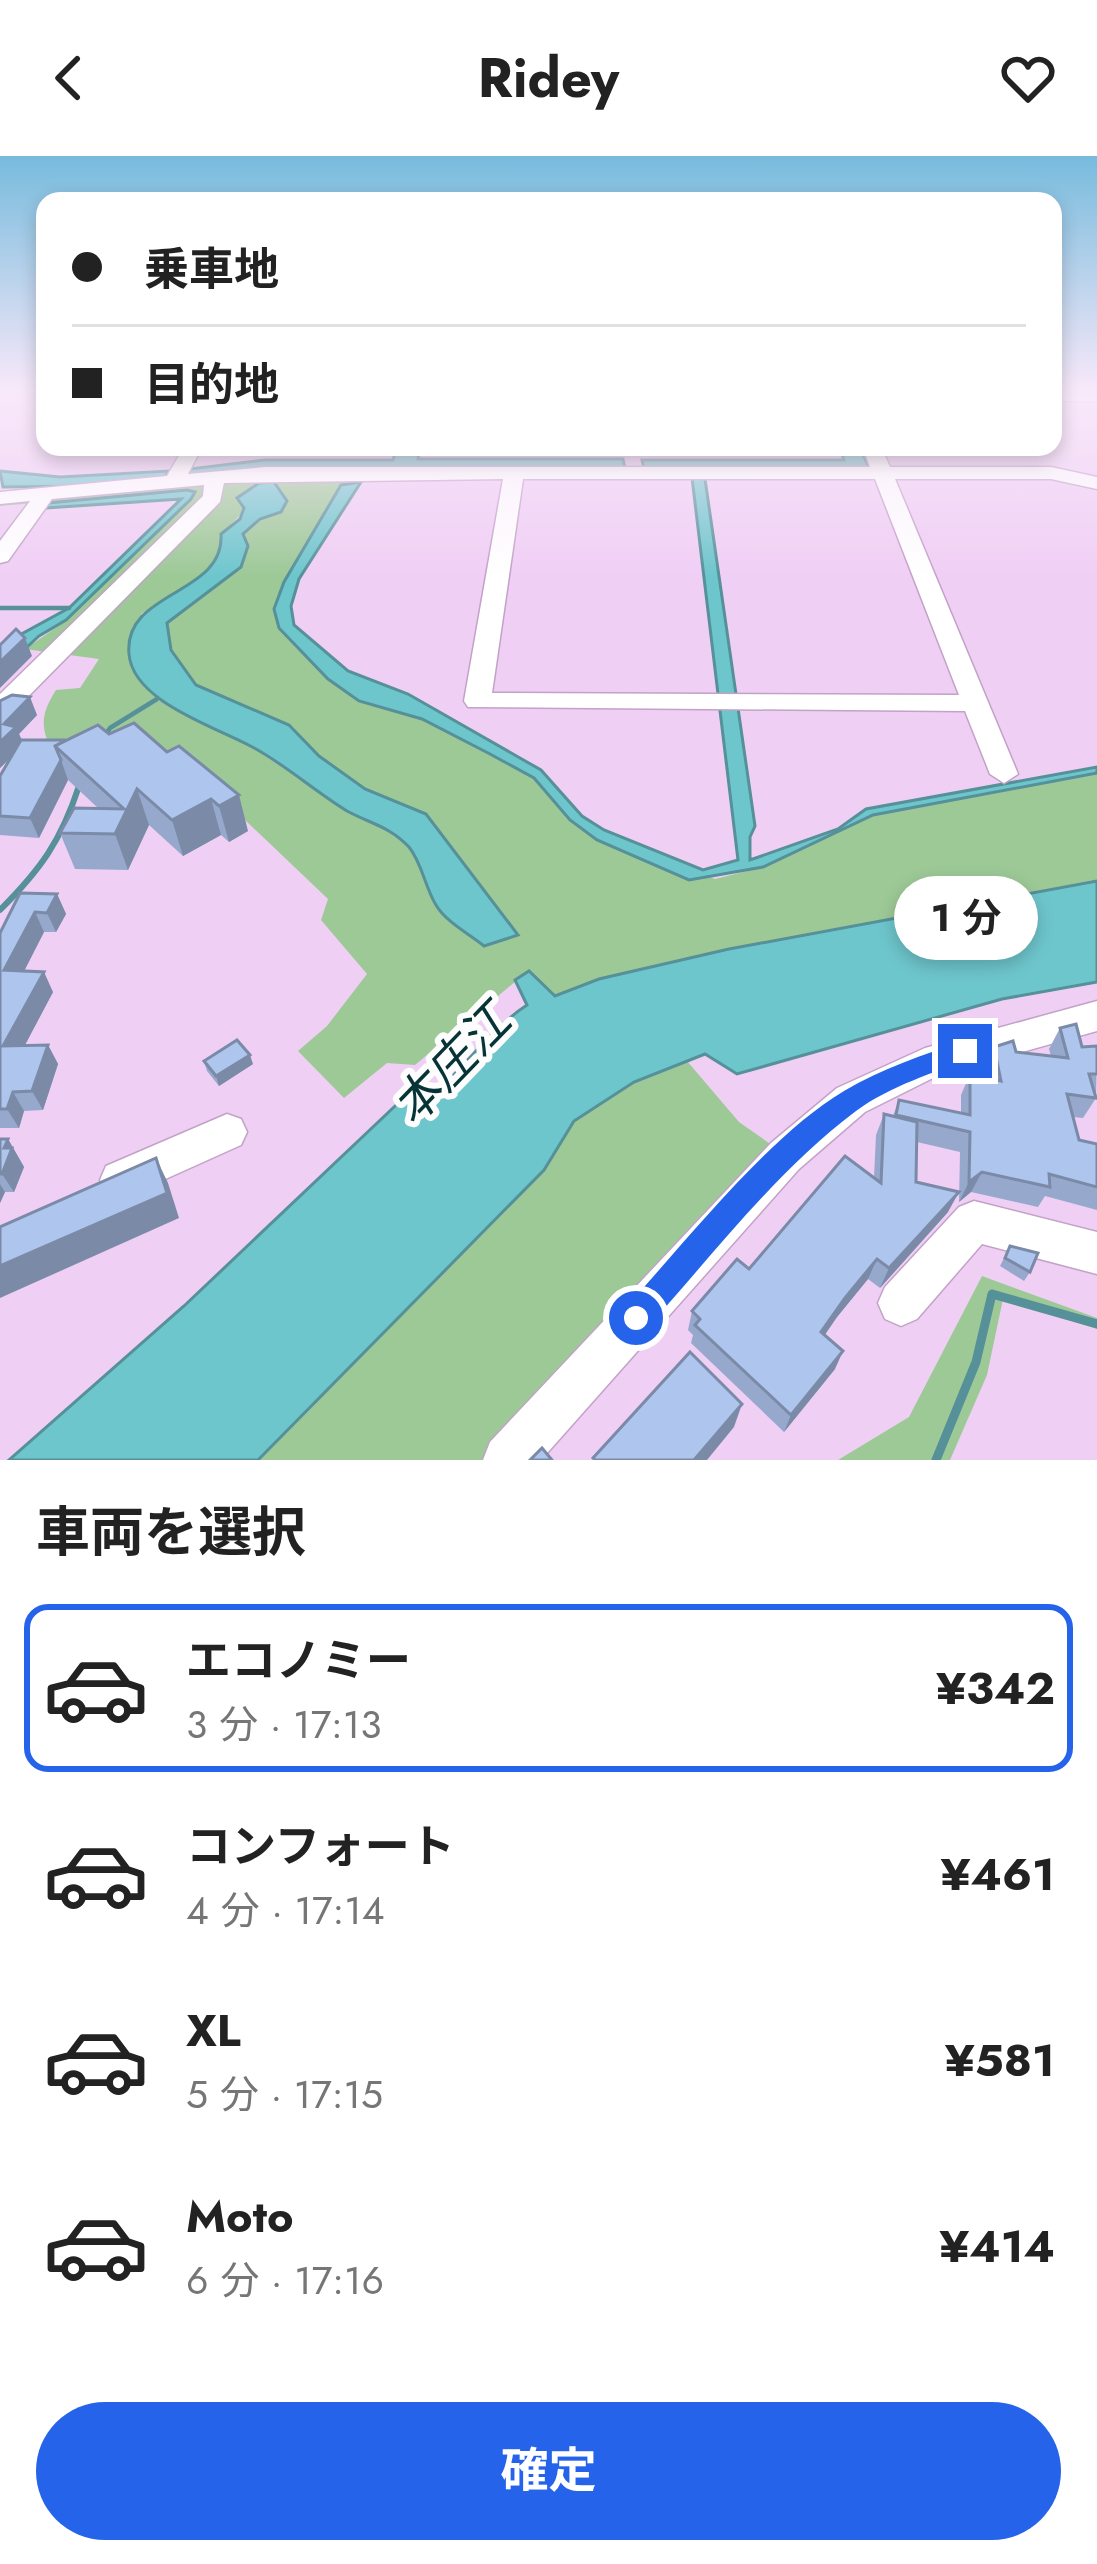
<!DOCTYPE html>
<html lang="ja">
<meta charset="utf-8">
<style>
body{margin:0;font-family:Jost,"Noto Sans JP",sans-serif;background:#f6f6f6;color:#222;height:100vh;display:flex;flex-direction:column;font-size:45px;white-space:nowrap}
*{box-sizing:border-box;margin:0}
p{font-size:39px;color:#767676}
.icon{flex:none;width:66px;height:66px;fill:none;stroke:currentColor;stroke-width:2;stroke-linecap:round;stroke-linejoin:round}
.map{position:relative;height:1304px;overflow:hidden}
.sheet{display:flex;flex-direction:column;background:#fff;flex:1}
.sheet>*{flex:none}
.guide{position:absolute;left:36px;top:36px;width:1026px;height:264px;border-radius:24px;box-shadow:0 6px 18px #0003;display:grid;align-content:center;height:264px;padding:0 36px;background:#fff}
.end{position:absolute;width:54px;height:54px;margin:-27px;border:15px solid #2563eb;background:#fff;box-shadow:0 0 0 6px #fff}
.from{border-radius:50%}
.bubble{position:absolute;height:84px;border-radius:42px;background:#fff;box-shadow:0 6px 18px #0003;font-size:39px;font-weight:700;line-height:84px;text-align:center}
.guide b{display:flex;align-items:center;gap:42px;height:114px;font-size:45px}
.guide b+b{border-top:3px solid #e0e0e0}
.guide i{width:30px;height:30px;background:#222}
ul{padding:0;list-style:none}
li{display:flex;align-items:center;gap:36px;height:168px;margin:0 24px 18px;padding:0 12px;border:6px solid transparent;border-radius:24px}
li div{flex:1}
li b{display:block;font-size:45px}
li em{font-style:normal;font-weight:700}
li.active{border-color:#2563eb}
li>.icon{width:108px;height:108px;stroke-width:1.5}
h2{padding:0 36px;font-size:54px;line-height:144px}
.action{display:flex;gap:24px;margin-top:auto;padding:24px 36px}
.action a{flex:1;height:138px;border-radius:72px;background:#2563eb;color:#fff;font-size:48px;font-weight:700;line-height:138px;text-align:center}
header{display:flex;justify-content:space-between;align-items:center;height:156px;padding:0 36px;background:#fff;font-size:54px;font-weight:700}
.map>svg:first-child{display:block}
.green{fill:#9dc997;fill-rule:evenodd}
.water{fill:#6ec6cd;stroke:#569099;stroke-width:3}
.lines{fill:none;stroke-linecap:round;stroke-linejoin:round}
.stream-far2{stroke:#569099;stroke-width:4.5}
.stream-far1{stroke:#569099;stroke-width:6}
.stream{stroke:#569099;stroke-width:9}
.minor-casing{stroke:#c2a2c7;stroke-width:3}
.minor{fill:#fff;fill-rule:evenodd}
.wall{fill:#96a9cd}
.shaded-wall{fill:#7a8aa7}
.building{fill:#aec5ee;stroke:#7a8aa7;stroke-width:3}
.route{fill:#2563eb}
.labels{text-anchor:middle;stroke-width:12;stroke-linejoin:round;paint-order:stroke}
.near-water-label{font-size:48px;font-style:italic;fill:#063336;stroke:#fdfdfd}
</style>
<header><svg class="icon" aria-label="back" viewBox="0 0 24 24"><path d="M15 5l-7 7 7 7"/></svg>Ridey<svg class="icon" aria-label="heart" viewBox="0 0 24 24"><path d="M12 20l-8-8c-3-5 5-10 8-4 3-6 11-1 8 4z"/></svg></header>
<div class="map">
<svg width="1097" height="1304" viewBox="0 0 1097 1304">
<rect width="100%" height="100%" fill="#f0cff5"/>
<g class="green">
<path d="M268,320H356L341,330L274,453L359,545L422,563L534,622L570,664L715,723L764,711L873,659L1097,617V744C918,777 726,774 555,840L528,815L415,909L387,907L344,942L298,895L327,870L367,818L321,764L328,743L184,606L54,598C40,573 40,559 56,534L80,532L99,503L25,493L67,464L191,343L187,334L0,350V344ZM274,326L287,345L280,356L260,363L243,379L241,411L167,468L170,494L196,529L289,569L319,600L365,633L426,658L517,778L437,753L413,696L386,669L350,657L255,593L157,543L141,458C172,439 224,418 221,378Z"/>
<path d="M1097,826L1002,843L737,918L705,898L687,905L739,966L776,992L491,1304H207L631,880Z"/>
<path d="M982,1120L1097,1162V1173L1003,1143L987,1219L950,1304H838L909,1261Z"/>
</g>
<g class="water">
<path d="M397,291H420L418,303H623L625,313L188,321L189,313L265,304H393Z"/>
<path d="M839,291H859L870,313H644L642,304H844Z"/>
<path d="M0,315L60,321L168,315L166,321L102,330L3,331Z"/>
<path d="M692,322L705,323L755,670L750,681V704L838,673L866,653L1097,611V617L873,659L763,711L689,724L597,684L570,664L534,622L490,598L422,563L359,545L328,523L279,472L274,453L284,426L341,329L361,326L299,423L291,450L294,469L348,515L408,538L541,614L582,660L604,674L703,714L738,704Z"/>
<path d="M274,326L287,345L281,356L260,363L243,378L248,390L241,411L167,467L171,494L196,529L289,569L319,600L365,633L426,658L518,779L484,790C469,778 445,765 436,749C425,731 422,707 409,691C389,670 371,668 347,655C316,636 288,611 256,593C220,572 133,547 129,498C123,434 225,440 221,378L240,363L244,352L237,342L259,327Z"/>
<path d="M187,334L195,336L191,343L66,464L39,480L12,505L5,487L69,452L181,343L45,352L48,347Z"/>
<path d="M1097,725V826L1002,843L737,918L705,898L634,926L574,965L544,1014L258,1304H9L184,1150L412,934L437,936C467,908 493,871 527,849L515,824L529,815L555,840L599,823L729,793Z"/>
</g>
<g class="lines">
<g class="stream-far2">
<path d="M0,452H69"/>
<path d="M104,581L110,572L157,543"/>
<path d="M78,633L80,627"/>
</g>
<path class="stream-far1" d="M0,754C41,713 61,685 79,630"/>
<path class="stream" d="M936,1304L976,1206L992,1138L1097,1168"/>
<defs>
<g id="minor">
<rect x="1053" y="237" width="44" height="8"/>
<path d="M184,291H202L188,318L266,311H870L863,291H881L890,311H1051L1097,321V333L1051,323H895L1018,618L1004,627L990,618L965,555L468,551L464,545L503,323L224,327L220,346L10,559L0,561V538L203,340L204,329L52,343L8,405L0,407V385L30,345L0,348V336L167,320ZM523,323H875L959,539L492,537Z"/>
<path d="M1097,845V875L937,920L865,956L799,1013L541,1304H483L490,1286L771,987L837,932L925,892Z"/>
<path d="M227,958L241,963L247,976L241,989L121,1043L106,1038L100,1024L106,1010Z"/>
<path d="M974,1045L1097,1076V1118L982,1088L917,1163L901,1170L885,1163L878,1147L885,1131L959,1051Z"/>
</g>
</defs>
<use href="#minor" class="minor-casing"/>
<use href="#minor" class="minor"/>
</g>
<g class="wall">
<path d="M0,545L37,559L19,578L22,584H66L109,578L134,567L248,675L229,686L221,679L183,700L149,669L128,714L75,713L60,677L98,652L68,624L39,682L0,679V620L12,600L0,612Z"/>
<path d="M57,738L66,758L56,776H44L24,815L53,836L24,890L48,889L58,908L43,954L24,955L19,972H0V777Z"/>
<path d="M1060,872L1082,891L1097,890L1096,942L1083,962L1073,961L1079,984L1097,988V1054L1045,1040L1038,1051L971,1036L959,1046L960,996L917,986L916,1026L948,1056L880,1132L868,1123L837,1161L824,1179L835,1213L784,1276L691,1187L693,1179L688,1174L692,1155L874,1021L876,979L884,958L893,960L899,944L961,957V939L970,918L986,922L984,911L994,891L1016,896L1051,900L1049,893Z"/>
<path d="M204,905L253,908L219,930L207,915Z"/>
<path d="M0,983H8L24,1011L14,1036H5L0,1047Z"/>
<path d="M1010,1090L1030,1116L1024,1125L1000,1110Z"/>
</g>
<g class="shaded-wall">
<path d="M25,482L32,500L0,532V506Z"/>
<path d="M30,541L37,559L19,578L24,589L0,612V586L4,568Z"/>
<path d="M61,604L68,624L39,682L30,662Z"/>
<path d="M137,633L149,669L128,714L115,678Z"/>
<path d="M239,639L248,675L229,686L219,650Z"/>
<path d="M211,643L221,679L183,700L172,664Z"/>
<path d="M57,738L66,758L56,776L47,757Z"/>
<path d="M35,756L44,776L15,833L4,814Z"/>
<path d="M44,816L53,836L14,910L3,890Z"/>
<path d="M48,889L58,908L43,954L32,935Z"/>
<path d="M250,899L253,908L219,930L216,920Z"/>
<path d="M13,936L24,955L19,972L7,953Z"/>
<path d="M8,983L24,1011L14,1036L2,1018L4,992Z"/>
<path d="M156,1002L168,1027L179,1062L0,1142V1110Z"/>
<path d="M982,1016L971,1036L959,1046L969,1026Z"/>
<path d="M0,1028L5,1036L0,1047Z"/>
<path d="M959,1036L948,1056L880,1132L889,1112Z"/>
<path d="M877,1103L868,1123L837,1161L814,1195L821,1176L845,1142Z"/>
<path d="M843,1195L835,1213L784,1276L791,1259Z"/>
<path d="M742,1248L734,1271L707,1304H694Z"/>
</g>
<g class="building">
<path d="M16,473L25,482L0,506V489Z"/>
<path d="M12,539L30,541L4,568L16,571L0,586V545Z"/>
<path d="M134,567L167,596L179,590L239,639L219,650L211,643L172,664L137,633L115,678L60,677L74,652L124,653L55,590L98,569L109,578Z"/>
<path d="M21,584H66L55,590L61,604L30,662L0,660V620Z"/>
<path d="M20,737L57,738L47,757L35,756L4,814L44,816L3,890L48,889L32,935L13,936L7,953H0V777Z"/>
<path d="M1076,868L1082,891L1097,890V918H1089L1096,942L1067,938L1079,984L1097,988V1031L1049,1018L1050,1031L982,1016L969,1026L970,976L896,959L899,944L970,959V918L1001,925L994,891L1013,885L1016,896L1068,902L1060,872Z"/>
<path d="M237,884L250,899L216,920L204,905Z"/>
<path d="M884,958L917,966L916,1026L959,1036L889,1112L877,1103L845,1142L821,1176L843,1195L791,1259L695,1169L700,1163L692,1155L737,1103L749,1113L845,1000L881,1027Z"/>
<path d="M0,983H8L4,992H12L2,1018H0Z"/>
<path d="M156,1002L167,1037L0,1110V1071Z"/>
<path d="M1010,1090L1038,1097L1030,1116L1005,1102Z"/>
<path d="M690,1196L742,1248L694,1304H595L593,1302Z"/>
<path d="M542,1292L552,1304H530Z"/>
</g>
<linearGradient id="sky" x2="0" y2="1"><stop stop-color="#7bd"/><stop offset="0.56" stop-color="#f8e9fa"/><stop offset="1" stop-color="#f8e9fa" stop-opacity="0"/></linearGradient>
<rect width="1097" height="420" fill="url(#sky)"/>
<path class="route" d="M965,885L977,895L973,902C935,916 890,930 856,955C776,1015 713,1099 646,1173L636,1177L625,1173L621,1162L625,1152C687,1085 767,981 844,935C881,913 924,898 965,885Z"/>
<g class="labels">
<g class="near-water-label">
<text transform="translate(451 908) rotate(-46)" y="17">本庄江</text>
</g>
</g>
</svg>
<i class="end from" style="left:636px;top:1162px"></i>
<i class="end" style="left:965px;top:895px"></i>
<div class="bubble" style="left:894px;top:720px;width:144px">1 分</div>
<div class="guide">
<b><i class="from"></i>乗車地</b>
<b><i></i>目的地</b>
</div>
</div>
<section class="sheet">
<h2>車両を選択</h2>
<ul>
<li class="active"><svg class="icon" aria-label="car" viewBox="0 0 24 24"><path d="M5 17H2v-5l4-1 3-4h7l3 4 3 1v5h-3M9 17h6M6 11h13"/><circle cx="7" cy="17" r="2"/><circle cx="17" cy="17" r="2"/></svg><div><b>エコノミー</b><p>3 分 · 17:13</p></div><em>¥342</em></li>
<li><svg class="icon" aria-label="car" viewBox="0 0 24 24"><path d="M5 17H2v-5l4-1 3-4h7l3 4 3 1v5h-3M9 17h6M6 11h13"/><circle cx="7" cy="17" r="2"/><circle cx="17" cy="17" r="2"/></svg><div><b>コンフォート</b><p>4 分 · 17:14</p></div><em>¥461</em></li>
<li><svg class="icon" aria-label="car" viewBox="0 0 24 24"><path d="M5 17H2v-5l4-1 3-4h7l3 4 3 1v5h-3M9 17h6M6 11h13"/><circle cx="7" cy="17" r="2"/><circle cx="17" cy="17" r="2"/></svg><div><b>XL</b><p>5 分 · 17:15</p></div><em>¥581</em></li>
<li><svg class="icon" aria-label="car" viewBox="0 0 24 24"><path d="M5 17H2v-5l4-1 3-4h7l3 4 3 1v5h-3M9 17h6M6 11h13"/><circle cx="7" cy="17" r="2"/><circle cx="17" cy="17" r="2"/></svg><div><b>Moto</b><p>6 分 · 17:16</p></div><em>¥414</em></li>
</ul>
<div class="action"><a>確定</a></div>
</section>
